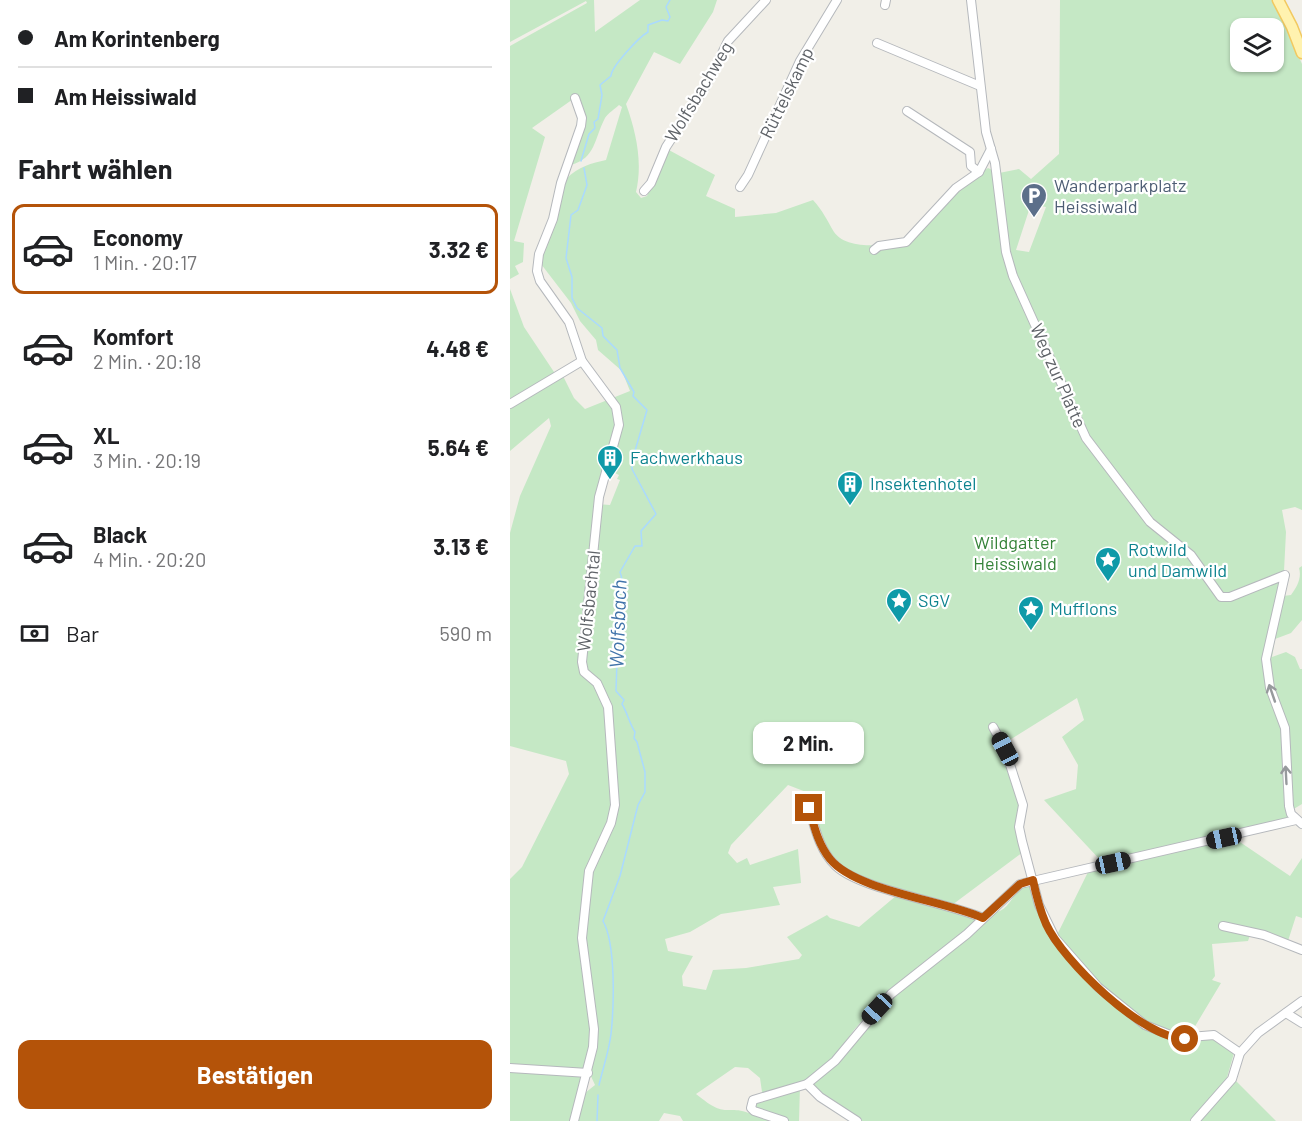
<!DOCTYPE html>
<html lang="de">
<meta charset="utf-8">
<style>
body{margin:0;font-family:Barlow,sans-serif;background:#f2f2f2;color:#202124;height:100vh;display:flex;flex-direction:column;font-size:22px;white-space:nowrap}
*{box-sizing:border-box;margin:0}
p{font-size:20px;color:#757577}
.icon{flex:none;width:33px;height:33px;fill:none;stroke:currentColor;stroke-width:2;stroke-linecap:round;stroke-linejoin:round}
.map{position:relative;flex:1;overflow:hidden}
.drawer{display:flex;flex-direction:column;background:#fff;width:510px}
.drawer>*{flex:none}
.guide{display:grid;align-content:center;height:132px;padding:0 18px;background:#fff}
.controls{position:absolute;left:720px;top:18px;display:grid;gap:12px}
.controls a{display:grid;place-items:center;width:54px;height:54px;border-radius:12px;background:#fff;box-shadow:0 2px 4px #0004;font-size:30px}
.end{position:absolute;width:27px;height:27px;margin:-14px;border:8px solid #b45309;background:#fff;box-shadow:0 0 0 3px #fff}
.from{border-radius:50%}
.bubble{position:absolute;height:42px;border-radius:12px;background:#fff;box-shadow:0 2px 4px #0004;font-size:20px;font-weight:700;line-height:42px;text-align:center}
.car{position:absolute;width:18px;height:36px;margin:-18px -9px;border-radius:8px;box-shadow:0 0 4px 2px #0007;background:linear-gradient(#222 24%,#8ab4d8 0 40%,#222 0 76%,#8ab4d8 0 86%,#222 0)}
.guide b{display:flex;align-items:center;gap:21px;height:57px;font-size:22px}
.guide b+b{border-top:2px solid #e0e0e0}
.guide i{width:15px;height:15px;background:#202124}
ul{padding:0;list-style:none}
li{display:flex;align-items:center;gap:18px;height:90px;margin:0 12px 9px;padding:0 6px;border:3px solid transparent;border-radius:12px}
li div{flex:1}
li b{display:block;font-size:22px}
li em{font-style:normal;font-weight:700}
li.active{border-color:#b45309}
li>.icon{width:54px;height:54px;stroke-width:1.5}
h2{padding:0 18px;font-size:27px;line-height:72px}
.pay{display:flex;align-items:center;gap:15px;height:66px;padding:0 18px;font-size:22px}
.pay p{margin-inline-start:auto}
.button{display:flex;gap:12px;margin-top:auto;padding:12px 18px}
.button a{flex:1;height:69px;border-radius:12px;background:#b45309;color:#fff;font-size:24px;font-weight:700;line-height:69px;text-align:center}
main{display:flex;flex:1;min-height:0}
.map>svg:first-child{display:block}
.green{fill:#c5e8c5;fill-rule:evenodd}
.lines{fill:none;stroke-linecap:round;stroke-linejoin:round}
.stream{stroke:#aadaff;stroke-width:1.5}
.minor-casing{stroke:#b5b8bc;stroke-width:10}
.major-casing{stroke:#f2c960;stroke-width:13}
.minor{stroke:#fff;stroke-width:8}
.major{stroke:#fff2af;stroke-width:10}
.oneway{stroke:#979a9d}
.route{stroke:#b45309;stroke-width:8}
.labels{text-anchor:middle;stroke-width:4.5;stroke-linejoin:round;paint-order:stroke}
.street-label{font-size:18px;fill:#5f6368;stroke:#fff}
.service-label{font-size:18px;fill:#4e5e75;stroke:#fff;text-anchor:start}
.culture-label{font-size:18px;fill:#0d838f;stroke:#fff;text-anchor:start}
.park-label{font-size:18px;fill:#348238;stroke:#fff}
.water-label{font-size:20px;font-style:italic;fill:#4174aa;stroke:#fff}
</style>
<main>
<section class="drawer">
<div class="guide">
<b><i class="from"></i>Am Korintenberg</b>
<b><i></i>Am Heissiwald</b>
</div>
<h2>Fahrt wählen</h2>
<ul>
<li class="active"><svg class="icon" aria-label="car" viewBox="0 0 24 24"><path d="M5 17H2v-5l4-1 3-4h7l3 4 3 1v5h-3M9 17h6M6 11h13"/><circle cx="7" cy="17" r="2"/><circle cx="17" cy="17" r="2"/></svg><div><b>Economy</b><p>1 Min. · 20:17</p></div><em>3.32 €</em></li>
<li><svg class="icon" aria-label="car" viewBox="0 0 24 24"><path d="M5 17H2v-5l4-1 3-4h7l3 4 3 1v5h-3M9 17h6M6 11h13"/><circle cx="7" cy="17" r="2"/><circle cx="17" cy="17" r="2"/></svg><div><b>Komfort</b><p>2 Min. · 20:18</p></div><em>4.48 €</em></li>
<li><svg class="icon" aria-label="car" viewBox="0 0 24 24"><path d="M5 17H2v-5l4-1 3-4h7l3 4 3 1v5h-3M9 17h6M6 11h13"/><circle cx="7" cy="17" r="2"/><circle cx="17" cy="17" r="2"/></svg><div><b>XL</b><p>3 Min. · 20:19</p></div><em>5.64 €</em></li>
<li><svg class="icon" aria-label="car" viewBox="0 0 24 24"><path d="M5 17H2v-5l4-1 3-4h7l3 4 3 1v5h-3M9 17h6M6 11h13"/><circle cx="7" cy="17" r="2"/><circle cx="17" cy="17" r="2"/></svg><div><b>Black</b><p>4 Min. · 20:20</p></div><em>3.13 €</em></li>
</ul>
<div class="pay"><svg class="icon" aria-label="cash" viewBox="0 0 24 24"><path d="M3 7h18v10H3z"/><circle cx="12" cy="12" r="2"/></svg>Bar<p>590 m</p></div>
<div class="button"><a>Bestätigen</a></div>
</section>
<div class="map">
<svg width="792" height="1121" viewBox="0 0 792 1121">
<rect width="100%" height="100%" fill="#f1efe8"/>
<g class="green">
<path d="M0,0H84L85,32L130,0H207L203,12L170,64L144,52L116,104C126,132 133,162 126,192L131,198L137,196L157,149L205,175L196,196L225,209V217L266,213L303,200C313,211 317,220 324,232C337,251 376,244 397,245L448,189L478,168L489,173L509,169L521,179L549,154L550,0H764L792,64V510L785,507L772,510L776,532L774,571L780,574L773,596L781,595C787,587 792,578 789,568L792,566V620L781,633L765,639L762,657L776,652L785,657L790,669H792V804L777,813L779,819L593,863L534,800L566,789L568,765L552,737L574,720L567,698L490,746L511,807L513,852L438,908L467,920L460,928L380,989L344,1030L323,1059L290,1086L289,1121H173L170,1116L154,1113L149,1121H66L75,1093L85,1085L80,1074L85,1049L79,956L70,957L81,1034L75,1069L0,1066V879L12,867L59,774L56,761L0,746V533L10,496L41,426L39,418L0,451V407L52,374L64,398L75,409L120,391L112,371L88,350L86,340L70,321L61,303L31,264C33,249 48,187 57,178C68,167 82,163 96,160L112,107L109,105C105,109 98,113 95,118C84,139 86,158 61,165L75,124L66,97L22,128L35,137L4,241L14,243L13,262L5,266L9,274L0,279V46L77,3L76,1L0,42ZM730,28H764V62H730ZM521,204L536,207L519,252L506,250ZM94,468L109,475L107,479L110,480L100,505L87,504ZM278,785L309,797L312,801L302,809C320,868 336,873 393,890L349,927L320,918L317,915L277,937L292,955L289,959L236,968L203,970L196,990L173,986L172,976L183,956L158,951L155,939L180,932L211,914L270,905L263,887L291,883L288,849L240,865L237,858L227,863L218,853L221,845ZM225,1067L238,1068L250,1078L253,1099L244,1101L242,1114C214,1103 219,1121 186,1094Z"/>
<path d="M0,289L14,327L46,375L0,402Z"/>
<path d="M724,838L780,876L792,858V918L786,916L778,941L742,929L738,941L702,944L705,976L702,980L711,983L681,1033C622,1031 583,978 546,937L579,870Z"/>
<path d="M520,884L531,916L572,972L647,1034L698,1036L709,1039L724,1053L716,1081L681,1121H352L302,1088V1083L382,996L483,913C503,910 501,889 520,884Z"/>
<path d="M0,1070L73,1076L62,1121H0Z"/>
<path d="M725,1080L766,1121H688Z"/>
</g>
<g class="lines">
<g class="stream">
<path d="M71,161L79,134L85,128L84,122L88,119L92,95L90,85L101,76C101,67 129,37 138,32V25L152,20L158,21L160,17L156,7L160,0"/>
<path d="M74,168L77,185L68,210L61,215L56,258L62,277V298L67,308L92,328L93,336L107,350L110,368L124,392L123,396L137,410L122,461V469L146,514L131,531L132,546H125L110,572C115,583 108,592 108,604C108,634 107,660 106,691L114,700L112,704C118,714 119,723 125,732L124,738L127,742L135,772V792L128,805L110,876L93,921C106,944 104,1006 101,1034C99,1051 93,1068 89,1085"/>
<path d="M87,1121L88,1095"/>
</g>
<defs>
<g id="minor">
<path d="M461,0L476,132L485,163L496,252L503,276L576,438L640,522L681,555L711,597H720L775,575L756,659L760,688L775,728L779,806L781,814L792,824"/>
<path d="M375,5L376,0"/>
<path d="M367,43L470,86"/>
<path d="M397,111L460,152L461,166L469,172"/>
<path d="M230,187L238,175L290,61L327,0"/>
<path d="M134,191L141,183L156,147L197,84L218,41L256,0"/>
<path d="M364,250L369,246L396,242L446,188L469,172L481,149"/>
<path d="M0,404L72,361"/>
<path d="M483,727L495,749L513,805L509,827L512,841L529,905L545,938L588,987L635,1025L668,1038L704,1035L730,1053"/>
<path d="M299,808C305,829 310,851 326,866C352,890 436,902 473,918"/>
<path d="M713,926L754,935L792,950"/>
<path d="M776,1013L792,1023"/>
<path d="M0,1068L78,1073"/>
<path d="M297,1084L310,1097L347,1121"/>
<path d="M64,1121L83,1047L84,1029L72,938L79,871L101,823L105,805L98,707L87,683L74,672L72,662L89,497L109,425L106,407L72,361L59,322L30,281L27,271L29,254L43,219L51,183L71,126L72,118L65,98"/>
<path d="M274,1121L244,1111L241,1108L243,1100L297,1084L325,1061L381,994L457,934L510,884L786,820"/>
<path d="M685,1121L722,1079L730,1053L748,1033L792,1001"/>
</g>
<path id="major" d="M768,0L782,27L792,53"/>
</defs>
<use href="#minor" class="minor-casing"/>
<use href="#major" class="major-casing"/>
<use href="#minor" class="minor"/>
<use href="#major" class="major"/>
</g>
<defs><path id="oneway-shaft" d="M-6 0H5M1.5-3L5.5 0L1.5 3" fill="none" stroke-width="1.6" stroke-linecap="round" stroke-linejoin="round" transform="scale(1.5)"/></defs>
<g class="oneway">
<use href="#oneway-shaft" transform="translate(762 693) rotate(-109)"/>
<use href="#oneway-shaft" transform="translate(776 775) rotate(-93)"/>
</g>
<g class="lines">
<path class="route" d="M299,808C304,826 308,844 320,859C346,891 433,900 473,918L510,884L523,880C526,895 530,910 536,924C553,961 632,1038 675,1039"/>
</g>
<defs>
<symbol id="parking-pin" viewBox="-11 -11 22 30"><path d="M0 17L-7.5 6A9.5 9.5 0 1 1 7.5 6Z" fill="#5c6f8a" stroke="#fff"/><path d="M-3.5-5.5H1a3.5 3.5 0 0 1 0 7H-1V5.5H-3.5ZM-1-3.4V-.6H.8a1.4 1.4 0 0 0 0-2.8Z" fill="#fff"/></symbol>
<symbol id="building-pin" viewBox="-11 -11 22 30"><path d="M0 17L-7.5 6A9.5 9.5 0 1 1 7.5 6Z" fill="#0f9aa8" stroke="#fff"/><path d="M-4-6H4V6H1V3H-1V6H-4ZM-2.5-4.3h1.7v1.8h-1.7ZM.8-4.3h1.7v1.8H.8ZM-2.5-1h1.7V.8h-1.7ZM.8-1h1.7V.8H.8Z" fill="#fff"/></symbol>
<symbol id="sight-pin" viewBox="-11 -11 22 30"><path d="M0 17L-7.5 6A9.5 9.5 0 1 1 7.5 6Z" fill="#0f9aa8" stroke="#fff"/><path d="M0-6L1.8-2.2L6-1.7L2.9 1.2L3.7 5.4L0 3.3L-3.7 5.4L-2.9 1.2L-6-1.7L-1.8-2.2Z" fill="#fff"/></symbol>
</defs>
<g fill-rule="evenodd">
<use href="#parking-pin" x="509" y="181" width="30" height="40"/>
<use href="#building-pin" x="85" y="443" width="30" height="40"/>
<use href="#building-pin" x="325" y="469" width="30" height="40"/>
<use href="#sight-pin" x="583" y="545" width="30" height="40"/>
<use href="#sight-pin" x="374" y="586" width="30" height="40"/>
<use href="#sight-pin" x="506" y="594" width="30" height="40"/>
</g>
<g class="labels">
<g class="street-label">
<text transform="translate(189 92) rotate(-59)" y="6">Wolfsbachweg</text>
<text transform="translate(277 93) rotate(-64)" y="6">Rüttelskamp</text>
<text transform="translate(548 376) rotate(66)" y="6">Weg zur Platte</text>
<text transform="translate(79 601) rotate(-84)" y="6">Wolfsbachtal</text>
</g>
<g class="service-label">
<text x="544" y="192">Wanderparkplatz<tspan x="544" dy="21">Heissiwald</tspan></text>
</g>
<g class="culture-label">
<text x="120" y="464">Fachwerkhaus</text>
<text x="360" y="490">Insektenhotel</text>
<text x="618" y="556">Rotwild<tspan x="618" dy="21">und Damwild</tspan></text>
<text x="408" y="607">SGV</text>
<text x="540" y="615">Mufflons</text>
</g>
<g class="park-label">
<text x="505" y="549">Wildgatter<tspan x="505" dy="21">Heissiwald</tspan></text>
</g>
<g class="water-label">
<text transform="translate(108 624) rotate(-88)" y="7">Wolfsbach</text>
</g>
</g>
</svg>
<div class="controls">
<a><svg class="icon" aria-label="layers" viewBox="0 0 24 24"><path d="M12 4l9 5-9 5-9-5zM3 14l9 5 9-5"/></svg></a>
</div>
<i class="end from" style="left:675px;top:1039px"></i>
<i class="end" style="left:299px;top:808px"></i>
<div class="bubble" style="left:243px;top:722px;width:111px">2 Min.</div>
<i class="car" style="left:495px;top:749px;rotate:332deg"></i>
<i class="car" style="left:714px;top:838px;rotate:258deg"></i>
<i class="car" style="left:603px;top:863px;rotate:78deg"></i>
<i class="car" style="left:367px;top:1009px;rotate:223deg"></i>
</div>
</main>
